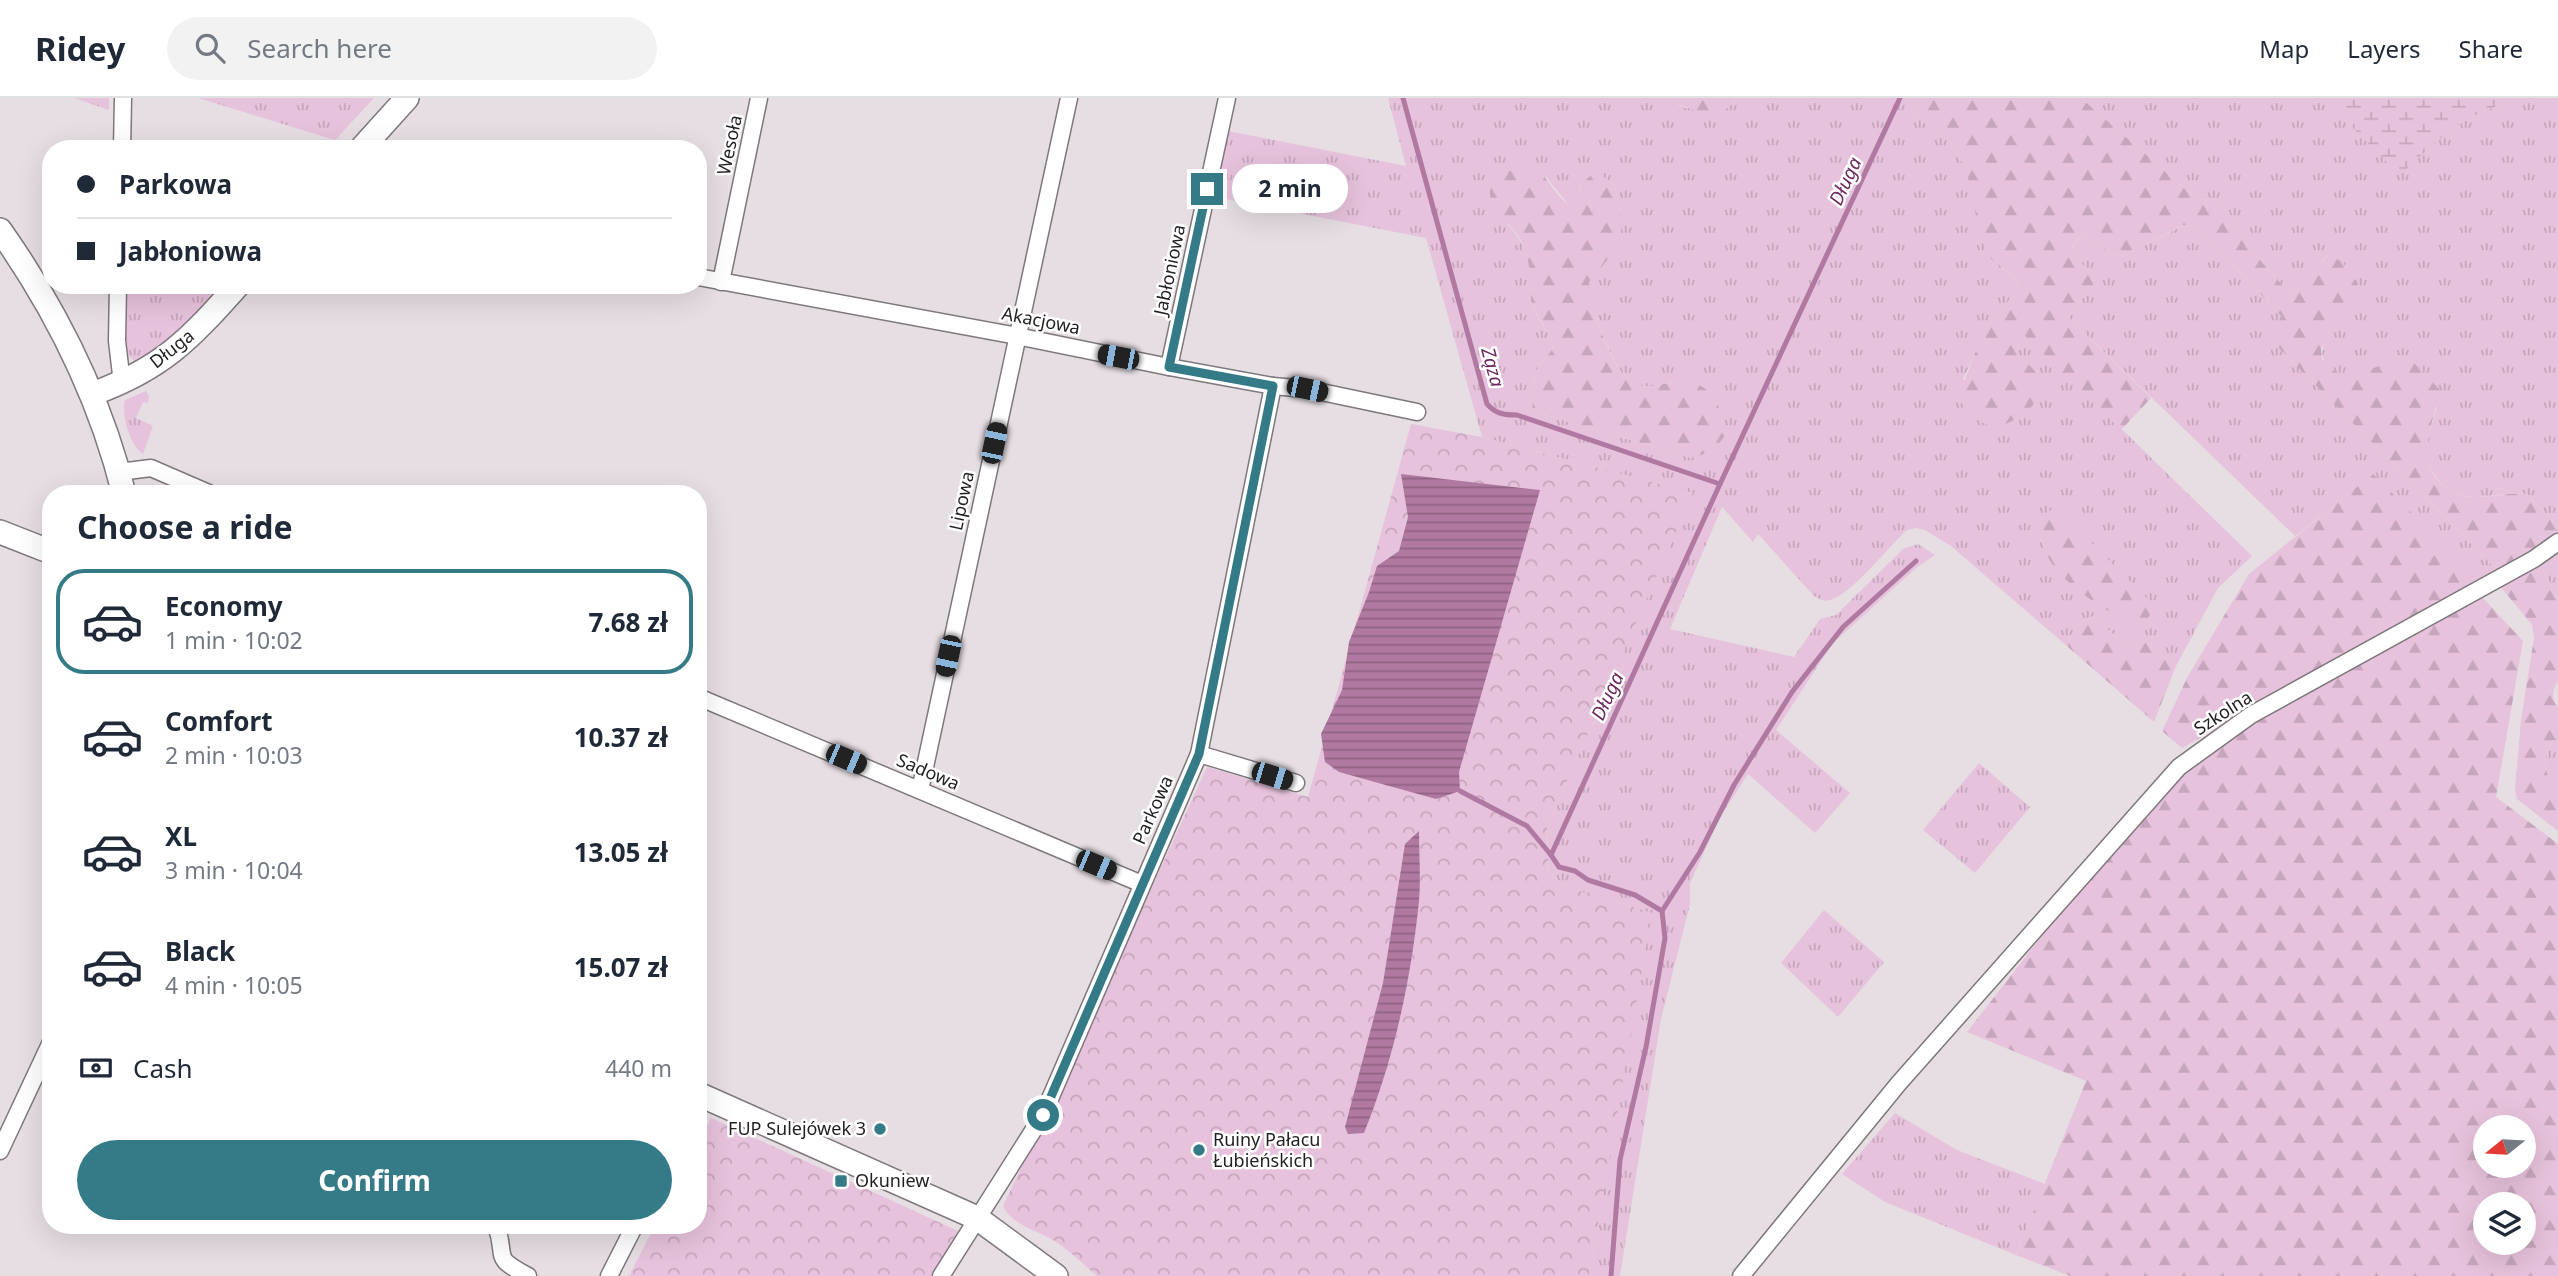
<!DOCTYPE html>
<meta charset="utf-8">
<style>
body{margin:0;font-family:"Noto Sans",sans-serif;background:#f2f2f3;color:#1f2937;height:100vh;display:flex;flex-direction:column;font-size:26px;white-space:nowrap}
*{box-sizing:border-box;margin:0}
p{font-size:23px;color:#747a83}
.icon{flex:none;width:38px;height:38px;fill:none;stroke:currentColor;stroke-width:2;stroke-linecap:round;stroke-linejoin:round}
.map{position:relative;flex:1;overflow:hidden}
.drawer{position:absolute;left:42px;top:387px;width:665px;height:749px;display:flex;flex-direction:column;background:#fff;border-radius:28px;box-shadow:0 7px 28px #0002}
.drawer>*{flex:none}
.banner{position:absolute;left:42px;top:42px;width:665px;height:154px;border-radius:28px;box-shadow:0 7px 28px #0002;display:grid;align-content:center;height:154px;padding:0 35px;background:#fff}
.needle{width:46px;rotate:252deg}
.buttons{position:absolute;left:2473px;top:1017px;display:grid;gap:14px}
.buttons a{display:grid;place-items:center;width:63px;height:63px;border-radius:50%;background:#fff;box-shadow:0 7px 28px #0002;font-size:35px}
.end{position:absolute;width:32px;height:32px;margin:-16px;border:9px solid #357b87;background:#fff;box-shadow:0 0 0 4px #fff}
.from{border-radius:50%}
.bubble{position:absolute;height:49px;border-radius:24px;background:#fff;box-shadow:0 7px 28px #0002;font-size:23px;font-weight:700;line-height:49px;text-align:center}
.car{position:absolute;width:21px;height:42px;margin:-21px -10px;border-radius:9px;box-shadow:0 0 5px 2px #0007;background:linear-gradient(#222 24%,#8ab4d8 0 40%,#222 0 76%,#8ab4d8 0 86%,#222 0)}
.banner b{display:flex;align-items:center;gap:24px;height:66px;font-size:26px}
.banner b+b{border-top:2px solid #e0e1e3}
.banner i{width:18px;height:18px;background:#1f2937}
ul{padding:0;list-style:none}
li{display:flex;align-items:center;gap:21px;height:105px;margin:0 14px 10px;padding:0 21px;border:4px solid transparent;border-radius:28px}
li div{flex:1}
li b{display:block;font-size:26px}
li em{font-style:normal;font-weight:700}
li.active{border-color:#357b87}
li>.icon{width:63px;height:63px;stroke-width:1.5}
h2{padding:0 35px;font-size:32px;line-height:84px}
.pay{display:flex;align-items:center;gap:18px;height:77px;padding:0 35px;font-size:26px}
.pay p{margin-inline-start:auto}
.action{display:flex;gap:14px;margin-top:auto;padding:14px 35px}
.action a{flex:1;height:80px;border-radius:42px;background:#357b87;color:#fff;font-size:28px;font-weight:700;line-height:80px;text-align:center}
header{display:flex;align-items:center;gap:42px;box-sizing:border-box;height:98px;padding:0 35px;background:#fff;border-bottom:2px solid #e0e1e3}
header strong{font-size:33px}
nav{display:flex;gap:38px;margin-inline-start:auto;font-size:24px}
.search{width:490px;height:63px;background:#f2f2f3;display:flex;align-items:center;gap:18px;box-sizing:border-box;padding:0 24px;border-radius:38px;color:#747a83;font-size:26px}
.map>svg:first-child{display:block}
.grass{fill:url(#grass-tufts);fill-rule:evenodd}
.forest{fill:url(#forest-firs);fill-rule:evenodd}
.wetland{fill:url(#wetland-marsh)}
.park{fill:url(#park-crowns)}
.water{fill:url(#water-rules)}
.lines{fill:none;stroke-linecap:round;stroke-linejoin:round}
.stream{stroke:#b079a1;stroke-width:5}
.street-casing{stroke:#7e787c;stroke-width:19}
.secondary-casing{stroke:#7e787c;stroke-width:26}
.street{stroke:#fff;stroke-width:16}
.secondary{stroke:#fff;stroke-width:23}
.route{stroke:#357b87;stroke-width:9}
.poi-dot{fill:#357b87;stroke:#fff;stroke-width:2.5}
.labels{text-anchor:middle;stroke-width:5;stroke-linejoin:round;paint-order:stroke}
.street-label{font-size:18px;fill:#221f21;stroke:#fff}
.poi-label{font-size:18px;fill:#221f21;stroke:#fff;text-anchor:start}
.water-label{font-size:19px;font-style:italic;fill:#6c295e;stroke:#fff}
</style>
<header>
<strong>Ridey</strong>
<div class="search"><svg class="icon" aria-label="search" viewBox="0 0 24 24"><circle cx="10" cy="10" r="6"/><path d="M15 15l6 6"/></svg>Search here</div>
<nav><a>Map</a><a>Layers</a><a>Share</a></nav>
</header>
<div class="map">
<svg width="2558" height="1178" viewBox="0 0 2558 1178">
<defs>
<pattern id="grass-tufts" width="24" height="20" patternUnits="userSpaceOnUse" patternTransform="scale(1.75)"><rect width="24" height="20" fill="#e7c2dc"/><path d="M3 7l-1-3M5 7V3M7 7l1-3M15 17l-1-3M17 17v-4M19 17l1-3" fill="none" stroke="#c6a6bc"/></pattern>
<pattern id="forest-firs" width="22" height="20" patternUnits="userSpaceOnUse" patternTransform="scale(1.75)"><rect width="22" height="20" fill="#e7c2dc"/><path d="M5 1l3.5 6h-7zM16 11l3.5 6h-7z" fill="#c6a6bc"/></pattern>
<pattern id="wetland-marsh" width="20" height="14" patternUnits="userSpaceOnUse" patternTransform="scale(1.75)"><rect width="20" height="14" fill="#e7c2dc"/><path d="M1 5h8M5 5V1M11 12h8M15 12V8" fill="none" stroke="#c6a6bc"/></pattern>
<pattern id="park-crowns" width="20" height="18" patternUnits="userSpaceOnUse" patternTransform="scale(1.75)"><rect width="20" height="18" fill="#e7c2dc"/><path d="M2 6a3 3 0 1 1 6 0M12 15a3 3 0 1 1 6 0" fill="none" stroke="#c6a6bc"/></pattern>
<pattern id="water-rules" width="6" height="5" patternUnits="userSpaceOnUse" patternTransform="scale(1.75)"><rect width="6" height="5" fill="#b079a1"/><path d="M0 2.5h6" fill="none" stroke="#8f6383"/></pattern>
</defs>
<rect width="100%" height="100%" fill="#e6dee3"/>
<g class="grass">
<path d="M74,0H109V12Z"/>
<path d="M198,0H374L335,42Z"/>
<path d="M1388,0H1666L1685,10L1734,4L1736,0H1922L1914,17L1951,45L1966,70L2001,169L2017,181L2018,191L1989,227L1963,281L2007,325L2028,311L2041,283L2016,255L2024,236L2252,458L2218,490L2176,568L2145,544L2124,546L2093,518C2079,526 2070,532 2068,549L1951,448L1925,432L1915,430L1907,432C1888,449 1851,497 1830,502C1823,504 1820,501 1814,498L1758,436L1753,444L1722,409L1670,531L1794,559L1820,521L1836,517L1903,451L1918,446L1935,457L1916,470L1832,546L1776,632L1850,695L1815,735L1748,676L1719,721L1690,785V806L1661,921L1620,1178H1589L1651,815L1563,788L1549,774L1547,729L1692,395L1482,339L1426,140L1216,99L1228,33L1406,68ZM1546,79L1568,106L1576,100L1581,88L1610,83L1615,88C1626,140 1624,144 1588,184C1590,207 1613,275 1634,286C1646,292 1659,287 1671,284L1691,360L1532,313L1535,274L1554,249C1551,234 1537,223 1532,207C1529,198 1532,189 1531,180C1529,160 1522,140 1507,126ZM2040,440L2117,518C2085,498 2054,477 2040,440Z"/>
<path d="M2081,0H2323L2400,76C2438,43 2459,18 2510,4L2515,0H2558V429L2527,396C2510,394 2495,398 2478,399C2455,400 2430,382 2427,358C2425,342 2433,324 2437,309L2362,276L2343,281C2328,269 2315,261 2327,241L2330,156L2323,161L2311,179L2294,196L2284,189L2243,143L2226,108L2219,102L2197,101Z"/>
<path d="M2184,127L2198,129L2282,219L2276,247L2499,474L2481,484L2373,377L2295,438L2068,219L2093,187C2093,185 2092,177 2090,175C2082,161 2058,156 2083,138L2114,157L2124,158Z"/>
<path d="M125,187H224C202,211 165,254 134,263L126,255L124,248Z"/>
<path d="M146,293L149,298L148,305L143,304L136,320L153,328L143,356C130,347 121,318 125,302Z"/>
<path d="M2558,454V500L2540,466Z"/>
<path d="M2553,642L2558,645V687L2547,679L2544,664Z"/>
<path d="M1979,665L2030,709L1975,775L1923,732Z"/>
<path d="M1824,812L1884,864L1838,919L1781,865Z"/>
<path d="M1895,1015L1957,1052L2045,1086L2016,1157L1885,1104L1842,1076Z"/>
</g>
<g class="forest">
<path d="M1666,0H1736C1722,27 1686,11 1666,0Z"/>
<path d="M1922,0H2081L2197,101L2219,102L2226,108L2243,143L2284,189L2294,196C2307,184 2317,165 2330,156C2384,190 2342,214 2321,251L2322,261L2343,281L2390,264L2414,265L2440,292C2435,322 2413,362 2442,386C2452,393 2460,398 2472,399C2491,400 2509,394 2527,396L2558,429V434L2542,448L2499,474L2276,247V237L2282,219L2198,129L2183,127L2124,158L2114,157L2083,138C2058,155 2081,161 2091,175C2093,178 2093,183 2093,187L2068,219L2151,300L2121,332L2024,237L2016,255C2024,263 2037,272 2041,283C2048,302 2012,329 1995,328C1979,327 1965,313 1958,299L1981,240L1989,227L2018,191L2017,181L1990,160L1981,141L1966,70L1951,45L1914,17Z"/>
<path d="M1522,67C1552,76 1547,90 1568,106C1581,97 1580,80 1597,75L1610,83L1615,88C1627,144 1624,142 1589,184C1590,208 1613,280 1638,287C1650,290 1658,287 1669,285C1707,277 1717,301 1728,332C1719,349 1710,355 1691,360L1532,313L1535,274L1554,249C1551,234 1538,223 1532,207C1530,200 1531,193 1531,186C1531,171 1526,153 1519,139C1511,126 1484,107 1491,89C1496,78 1512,72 1522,67Z"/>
<path d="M2373,376L2481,484L2182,650L2162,633L2188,578L2249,476Z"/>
<path d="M2057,411L2155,508L2147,522L2138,529C2101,510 2027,470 2042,418L2048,413Z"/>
<path d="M2540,466L2558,500V584C2552,590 2551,602 2558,609V645L2553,642L2544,664L2548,679L2558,687V733L2517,701L2515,692L2521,622L2534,540L2532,527L2500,488Z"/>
<path d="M2482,499L2523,543L2496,699L2558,746V1178H2070L2016,1157L2086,983L1967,934L2041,839L2152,706L2205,656L2255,620ZM2485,1029H2524V1068H2485ZM2485,1106H2524V1144H2485Z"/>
<path d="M2093,518L2124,546L2145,544L2176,568L2154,624L2068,549C2070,532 2079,526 2093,518Z"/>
</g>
<path class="wetland" d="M2323,0H2515L2510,4C2459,18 2438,43 2400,77Z"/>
<g class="park">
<path d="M1411,326L1482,339L1693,395L1547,729L1549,774L1563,788L1652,815L1589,1178H1097C1083,1166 1069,1152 1053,1142C1035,1131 1013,1128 1003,1108L1078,950L1207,669L1308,699Z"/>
<path d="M711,1020L958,1133L931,1178H629L655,1127H698V1045Z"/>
</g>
<g class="water">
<path d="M1401,376L1540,392L1459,674L1460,693L1436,701L1339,674L1325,664L1321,636L1342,592L1349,544L1369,494L1377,468L1399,453L1408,419Z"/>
<path d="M1419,733C1419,756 1421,780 1419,803C1411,882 1394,961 1364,1035L1348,1036L1345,1029L1383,885L1405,746Z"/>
</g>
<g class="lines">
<g class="stream">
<path d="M1403,0L1487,306C1496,316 1504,317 1517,317L1720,386"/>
<path d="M1460,693L1527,728L1551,757"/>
<path d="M1662,813L1700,754L1734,687L1792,594L1843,529L1916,463"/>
<path d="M1611,1178L1620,1062L1646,949L1665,840L1662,813L1635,797L1588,782L1575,773L1559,769L1551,757L1720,386L1900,0"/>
</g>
<defs>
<g id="street">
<path d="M122,51L123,0"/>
<path d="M698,179L1017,238L1169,269L1273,288L1307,291L1417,314"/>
<path d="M721,184L759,0"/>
<path d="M118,187L117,243L122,285"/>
<path d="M1169,269L1227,0"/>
<path d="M119,374L151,370L211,396"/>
<path d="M698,599L1142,786"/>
<path d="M1199,656L1296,685"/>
<path d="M920,692L1069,0"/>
<path d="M0,1053L51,944"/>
<path d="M496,1127C508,1161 490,1158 528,1178"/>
<path d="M609,1178L635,1127"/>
<path d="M941,1178L1043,1017L1199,656L1273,288"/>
<path d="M1741,1178L1899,985L2179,669L2251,617L2534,461L2558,444"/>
</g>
<g id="secondary">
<path d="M361,51L407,0"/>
<path d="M0,132C57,213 100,299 124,396"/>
<path d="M92,296C162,271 190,241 238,187"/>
<path d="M0,434L51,454"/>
<path d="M698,996L977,1120L1056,1178"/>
</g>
</defs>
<use href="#street" class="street-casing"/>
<use href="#secondary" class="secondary-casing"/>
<use href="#street" class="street"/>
<use href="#secondary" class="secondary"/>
</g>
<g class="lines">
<path class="route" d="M1043,1017L1199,656L1273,288L1169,269L1207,91"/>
</g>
<g class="poi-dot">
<circle cx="880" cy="1031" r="7"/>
<circle cx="1199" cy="1052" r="7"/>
<rect x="834" y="1076" width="14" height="14" rx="3.5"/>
</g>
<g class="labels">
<g class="street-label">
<text transform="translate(730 47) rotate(-78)" y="6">Wesoła</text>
<text transform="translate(1170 172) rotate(-78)" y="6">Jabłoniowa</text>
<text transform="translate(1041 223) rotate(11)" y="6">Akacjowa</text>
<text transform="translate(172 251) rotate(-38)" y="6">Długa</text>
<text transform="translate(962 403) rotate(-78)" y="6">Lipowa</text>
<text transform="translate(2223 615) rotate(-33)" y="6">Szkolna</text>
<text transform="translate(928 674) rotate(23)" y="6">Sadowa</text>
<text transform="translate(1153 712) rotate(-66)" y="6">Parkowa</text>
</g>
<g class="poi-label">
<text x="866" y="1037" text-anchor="end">FUP Sulejówek 3</text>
<text x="1213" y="1048">Ruiny Pałacu<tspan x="1213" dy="21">Łubieńskich</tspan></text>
<text x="855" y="1089">Okuniew</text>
</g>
<g class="water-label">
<text transform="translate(1845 83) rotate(-65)" y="7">Długa</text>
<text transform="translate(1493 269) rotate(75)" y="7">Ząza</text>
<text transform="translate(1607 598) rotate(-65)" y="7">Długa</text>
</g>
</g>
</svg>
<div class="buttons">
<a><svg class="needle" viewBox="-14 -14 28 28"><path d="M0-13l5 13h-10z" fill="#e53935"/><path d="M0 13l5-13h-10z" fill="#747a83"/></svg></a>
<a><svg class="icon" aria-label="layers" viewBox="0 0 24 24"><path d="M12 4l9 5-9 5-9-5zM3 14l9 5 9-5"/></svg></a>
</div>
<i class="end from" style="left:1043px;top:1017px"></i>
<i class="end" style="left:1207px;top:91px"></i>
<div class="bubble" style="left:1232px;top:66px;width:116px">2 min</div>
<i class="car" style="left:1118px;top:259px;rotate:281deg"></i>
<i class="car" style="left:1307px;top:291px;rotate:102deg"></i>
<i class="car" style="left:994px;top:345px;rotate:12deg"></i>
<i class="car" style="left:948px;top:558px;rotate:192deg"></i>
<i class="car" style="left:846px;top:661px;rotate:113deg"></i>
<i class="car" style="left:1272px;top:678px;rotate:107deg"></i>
<i class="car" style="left:1096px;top:767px;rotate:113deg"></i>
<div class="banner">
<b><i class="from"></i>Parkowa</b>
<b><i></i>Jabłoniowa</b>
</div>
<section class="drawer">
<h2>Choose a ride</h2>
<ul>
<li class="active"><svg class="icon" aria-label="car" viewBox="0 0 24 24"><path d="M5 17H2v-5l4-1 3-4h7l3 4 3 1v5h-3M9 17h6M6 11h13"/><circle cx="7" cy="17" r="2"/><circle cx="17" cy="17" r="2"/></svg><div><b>Economy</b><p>1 min · 10:02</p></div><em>7.68 zł</em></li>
<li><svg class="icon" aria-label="car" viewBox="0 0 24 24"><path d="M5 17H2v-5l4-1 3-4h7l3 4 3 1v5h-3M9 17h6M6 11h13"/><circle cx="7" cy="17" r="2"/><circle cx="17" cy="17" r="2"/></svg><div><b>Comfort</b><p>2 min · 10:03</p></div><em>10.37 zł</em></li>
<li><svg class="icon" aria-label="car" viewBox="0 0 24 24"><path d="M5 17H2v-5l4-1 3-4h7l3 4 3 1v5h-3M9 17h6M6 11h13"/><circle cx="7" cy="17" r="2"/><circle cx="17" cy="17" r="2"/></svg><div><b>XL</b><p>3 min · 10:04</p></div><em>13.05 zł</em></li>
<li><svg class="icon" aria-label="car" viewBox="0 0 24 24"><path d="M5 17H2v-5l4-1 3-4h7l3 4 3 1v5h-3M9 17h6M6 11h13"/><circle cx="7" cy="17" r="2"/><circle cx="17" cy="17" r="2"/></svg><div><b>Black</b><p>4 min · 10:05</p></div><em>15.07 zł</em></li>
</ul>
<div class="pay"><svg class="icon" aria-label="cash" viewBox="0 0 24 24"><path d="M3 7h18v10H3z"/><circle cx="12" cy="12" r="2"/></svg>Cash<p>440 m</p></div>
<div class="action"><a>Confirm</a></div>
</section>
</div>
